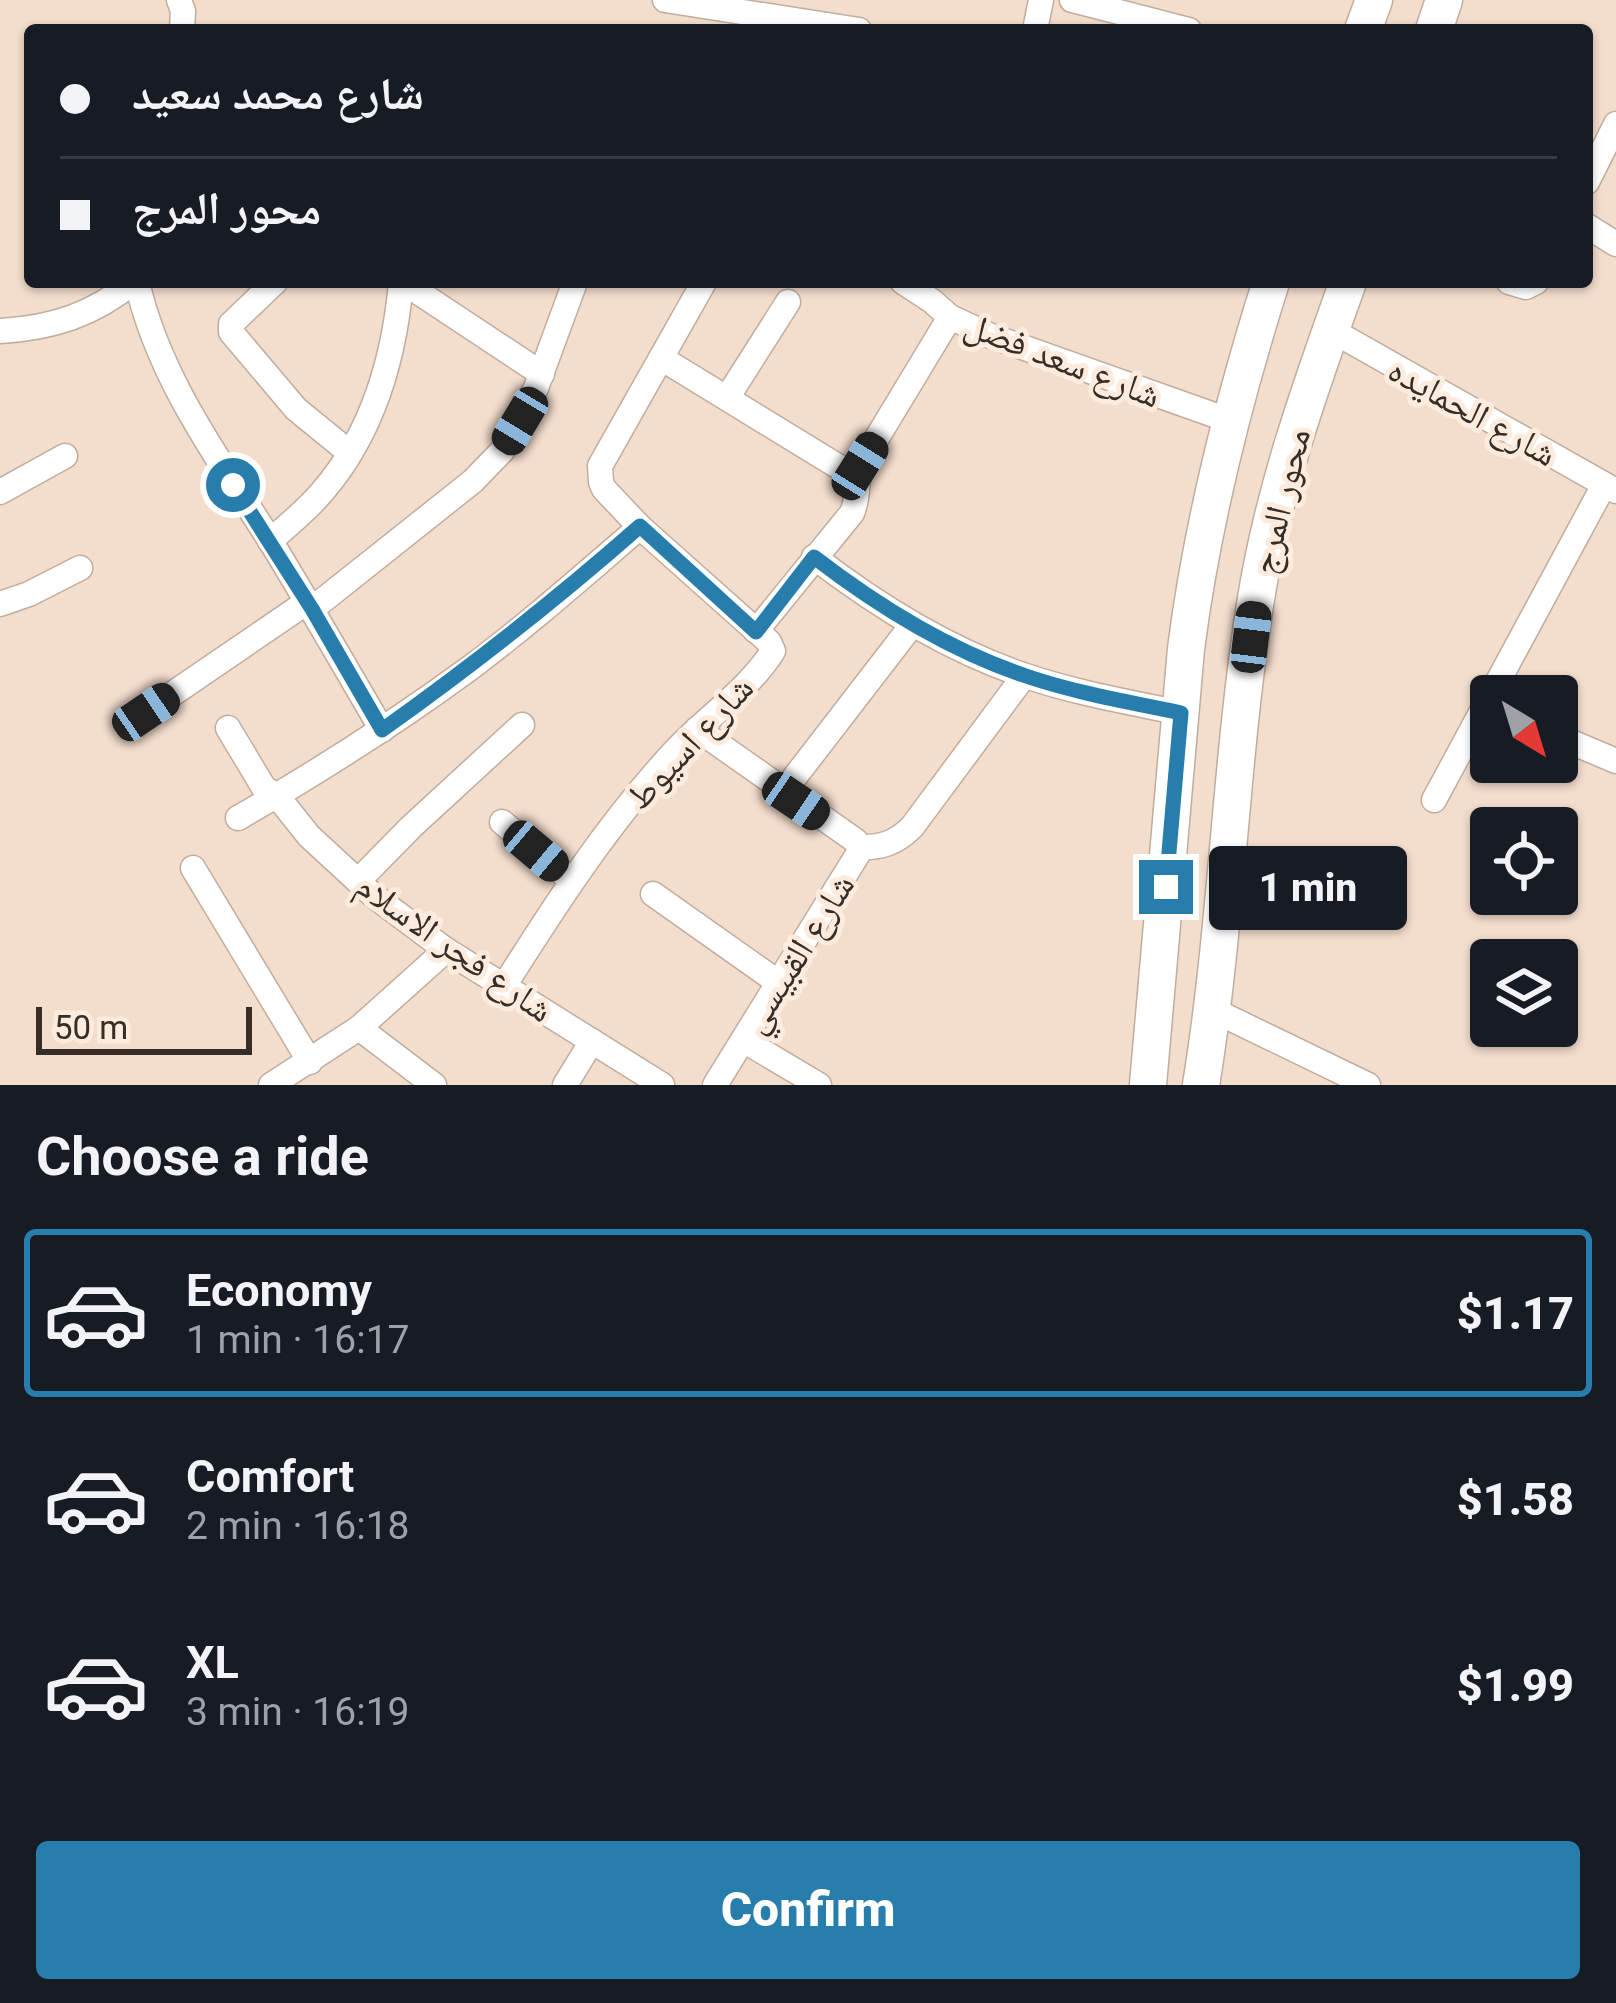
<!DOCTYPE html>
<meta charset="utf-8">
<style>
body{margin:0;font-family:Roboto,"Noto Naskh Arabic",sans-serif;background:#20242c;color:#f1f3f6;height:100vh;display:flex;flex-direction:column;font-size:45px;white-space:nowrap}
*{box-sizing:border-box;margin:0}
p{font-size:39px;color:#9ea1a6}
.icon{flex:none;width:66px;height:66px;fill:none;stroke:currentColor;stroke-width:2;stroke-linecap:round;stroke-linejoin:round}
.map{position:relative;height:1085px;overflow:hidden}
.panel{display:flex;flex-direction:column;background:#171b24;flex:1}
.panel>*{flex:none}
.hud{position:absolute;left:24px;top:24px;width:1569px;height:264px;border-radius:12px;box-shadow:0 3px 9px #0004;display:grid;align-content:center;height:264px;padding:0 36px;background:#171b24}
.needle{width:78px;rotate:142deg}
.tools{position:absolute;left:1470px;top:675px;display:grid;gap:24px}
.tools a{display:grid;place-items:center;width:108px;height:108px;border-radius:12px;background:#171b24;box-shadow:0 3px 9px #0004;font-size:60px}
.scale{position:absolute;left:36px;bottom:30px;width:216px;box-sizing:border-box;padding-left:12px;border:6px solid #352d26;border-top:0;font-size:33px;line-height:42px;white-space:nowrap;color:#352d26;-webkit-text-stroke:9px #fdebde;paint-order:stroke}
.end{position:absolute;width:54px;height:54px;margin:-27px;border:15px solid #277ead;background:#fff;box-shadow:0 0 0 6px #fff}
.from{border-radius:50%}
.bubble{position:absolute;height:84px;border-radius:12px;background:#171b24;box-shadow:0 3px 9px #0004;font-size:39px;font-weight:800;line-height:84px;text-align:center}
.car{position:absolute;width:36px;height:72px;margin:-36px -18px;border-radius:15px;box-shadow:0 0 9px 3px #0007;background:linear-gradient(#222 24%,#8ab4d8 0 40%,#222 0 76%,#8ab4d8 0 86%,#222 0)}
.hud b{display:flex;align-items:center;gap:42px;height:114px;font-size:45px}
.hud b+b{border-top:3px solid #363941}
.hud i{width:30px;height:30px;background:#f1f3f6}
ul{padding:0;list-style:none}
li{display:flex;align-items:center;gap:36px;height:168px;margin:0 24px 18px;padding:0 12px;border:6px solid transparent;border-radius:12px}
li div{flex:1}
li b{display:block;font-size:45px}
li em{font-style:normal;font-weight:800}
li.selected{border-color:#277ead}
li>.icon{width:108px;height:108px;stroke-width:1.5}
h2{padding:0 36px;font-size:54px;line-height:144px}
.primary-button{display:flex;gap:24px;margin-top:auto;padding:24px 36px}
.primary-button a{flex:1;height:138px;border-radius:12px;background:#277ead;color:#fff;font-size:48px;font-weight:800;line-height:138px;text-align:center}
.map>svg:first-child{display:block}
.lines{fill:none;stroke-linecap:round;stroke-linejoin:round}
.minor-casing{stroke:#c1ad9d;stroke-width:27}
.secondary-casing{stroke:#c1ad9d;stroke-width:39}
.minor{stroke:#fff;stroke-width:24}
.secondary{stroke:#fff;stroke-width:36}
.route{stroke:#277ead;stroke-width:15}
.labels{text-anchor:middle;stroke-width:10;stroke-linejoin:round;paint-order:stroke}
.street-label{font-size:36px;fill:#352d26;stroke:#fdebde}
</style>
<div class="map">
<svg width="1616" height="1085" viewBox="0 0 1616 1085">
<rect width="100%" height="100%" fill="#f3ddcd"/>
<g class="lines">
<defs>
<g id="minor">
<path d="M179,0L183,11L182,30"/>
<path d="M665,0L859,30"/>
<path d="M1072,0L1189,30"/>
<path d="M1035,30L1041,0"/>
<path d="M1587,182L1616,124"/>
<path d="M1587,226L1616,244"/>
<path d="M137,282C159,380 221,462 273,545C310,606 346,668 382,730"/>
<path d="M275,282L231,324V332L296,409L350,453"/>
<path d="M403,282L542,374"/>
<path d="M903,282L932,301L950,317L991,336L1231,421"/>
<path d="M1509,282L1526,287L1536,282"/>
<path d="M1331,330L1616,491"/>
<path d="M0,331C52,328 93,315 133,282"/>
<path d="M661,358L857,478"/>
<path d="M727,398L788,302"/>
<path d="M0,492L65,456"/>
<path d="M270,541C284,529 299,516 312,503C370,443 394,363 401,282"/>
<path d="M814,557C879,607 948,650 1026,676C1076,693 1129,702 1181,713"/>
<path d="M0,604L29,594L80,568"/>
<path d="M312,609L473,481L502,451L536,388L575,282"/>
<path d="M756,631L852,513C859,497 856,482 860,466L950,317"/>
<path d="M146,712L307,602"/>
<path d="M228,728L264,788L277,796L309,836L374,896L446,950L662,1085"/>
<path d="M697,729L856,841L859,847"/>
<path d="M1557,736L1616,761"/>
<path d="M784,791L912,625"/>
<path d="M1434,800L1604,485"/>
<path d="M238,818C318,772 395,723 470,668C529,624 584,575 640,527"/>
<path d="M502,822L571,880"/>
<path d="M859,847C881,848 896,843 912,827L1024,676"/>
<path d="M193,868L310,1062"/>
<path d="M358,881L411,827L522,725"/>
<path d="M653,894L779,983"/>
<path d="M504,986C556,904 608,823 675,751C706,718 749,689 773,651L769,642L640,527L604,489L601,482L600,466L704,282"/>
<path d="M1213,1010L1368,1085"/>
<path d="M359,1028L434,1085"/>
<path d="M743,1040L819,1085"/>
<path d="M271,1085L359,1028L446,950"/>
<path d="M565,1085L592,1041"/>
<path d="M715,1085L858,854L859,847"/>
</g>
<g id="secondary">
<path d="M1363,30L1374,0"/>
<path d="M1434,30L1444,0"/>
<path d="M1148,1085L1186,649C1202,524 1233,402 1271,282"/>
<path d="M1201,1085C1227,926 1230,764 1255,605C1272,494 1310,388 1348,282"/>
</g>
</defs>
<use href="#minor" class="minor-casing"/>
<use href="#secondary" class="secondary-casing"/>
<use href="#minor" class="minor"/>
<use href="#secondary" class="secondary"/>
</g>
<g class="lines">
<path class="route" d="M233,485L312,609L382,730C472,666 557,599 640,526L756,632L814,557C879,607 948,650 1026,676C1076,693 1129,702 1181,713L1166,887"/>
</g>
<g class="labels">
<g class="street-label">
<text transform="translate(1063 359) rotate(21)" y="13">شارع سعد فضل</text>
<text transform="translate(1473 411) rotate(29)" y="13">شارع الحمايده</text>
<text transform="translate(1280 501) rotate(-76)" y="13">محور المرج</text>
<text transform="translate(689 742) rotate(-47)" y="13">شارع اسيوط</text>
<text transform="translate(455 947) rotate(35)" y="13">شارع فجر الاسلام</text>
<text transform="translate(797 953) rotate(-58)" y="13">شارع القبيسي</text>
</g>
</g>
</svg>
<div class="tools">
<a><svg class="needle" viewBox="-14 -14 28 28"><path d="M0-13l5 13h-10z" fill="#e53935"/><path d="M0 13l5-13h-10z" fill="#9ea1a6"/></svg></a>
<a><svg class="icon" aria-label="locate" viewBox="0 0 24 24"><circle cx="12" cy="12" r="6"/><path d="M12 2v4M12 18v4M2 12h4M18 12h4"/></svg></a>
<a><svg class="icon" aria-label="layers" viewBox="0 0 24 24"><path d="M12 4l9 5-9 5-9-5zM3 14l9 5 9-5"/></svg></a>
</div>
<div class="scale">50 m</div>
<i class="end from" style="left:233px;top:485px"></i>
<i class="end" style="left:1166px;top:887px"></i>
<div class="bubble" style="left:1209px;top:846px;width:198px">1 min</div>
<i class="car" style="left:520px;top:421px;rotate:211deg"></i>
<i class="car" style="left:860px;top:466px;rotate:32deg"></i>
<i class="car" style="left:1251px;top:637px;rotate:7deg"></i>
<i class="car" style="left:146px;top:712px;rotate:56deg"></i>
<i class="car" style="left:796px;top:801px;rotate:124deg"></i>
<i class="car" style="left:536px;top:851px;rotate:130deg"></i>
<div class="hud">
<b><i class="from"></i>شارع محمد سعيد</b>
<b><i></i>محور المرج</b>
</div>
</div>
<section class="panel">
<h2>Choose a ride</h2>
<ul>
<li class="selected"><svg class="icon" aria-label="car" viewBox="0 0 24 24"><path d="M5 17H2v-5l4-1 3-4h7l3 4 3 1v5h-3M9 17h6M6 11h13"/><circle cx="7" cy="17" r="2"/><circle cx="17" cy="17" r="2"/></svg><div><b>Economy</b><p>1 min · 16:17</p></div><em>$1.17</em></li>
<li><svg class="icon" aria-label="car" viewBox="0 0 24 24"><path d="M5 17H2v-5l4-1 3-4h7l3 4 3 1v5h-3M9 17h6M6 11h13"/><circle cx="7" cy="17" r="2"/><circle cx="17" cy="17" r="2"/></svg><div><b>Comfort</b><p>2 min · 16:18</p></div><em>$1.58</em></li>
<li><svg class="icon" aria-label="car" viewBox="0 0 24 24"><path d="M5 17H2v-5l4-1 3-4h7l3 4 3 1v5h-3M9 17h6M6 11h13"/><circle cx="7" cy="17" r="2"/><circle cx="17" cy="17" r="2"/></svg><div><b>XL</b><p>3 min · 16:19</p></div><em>$1.99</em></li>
</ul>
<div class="primary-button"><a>Confirm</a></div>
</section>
